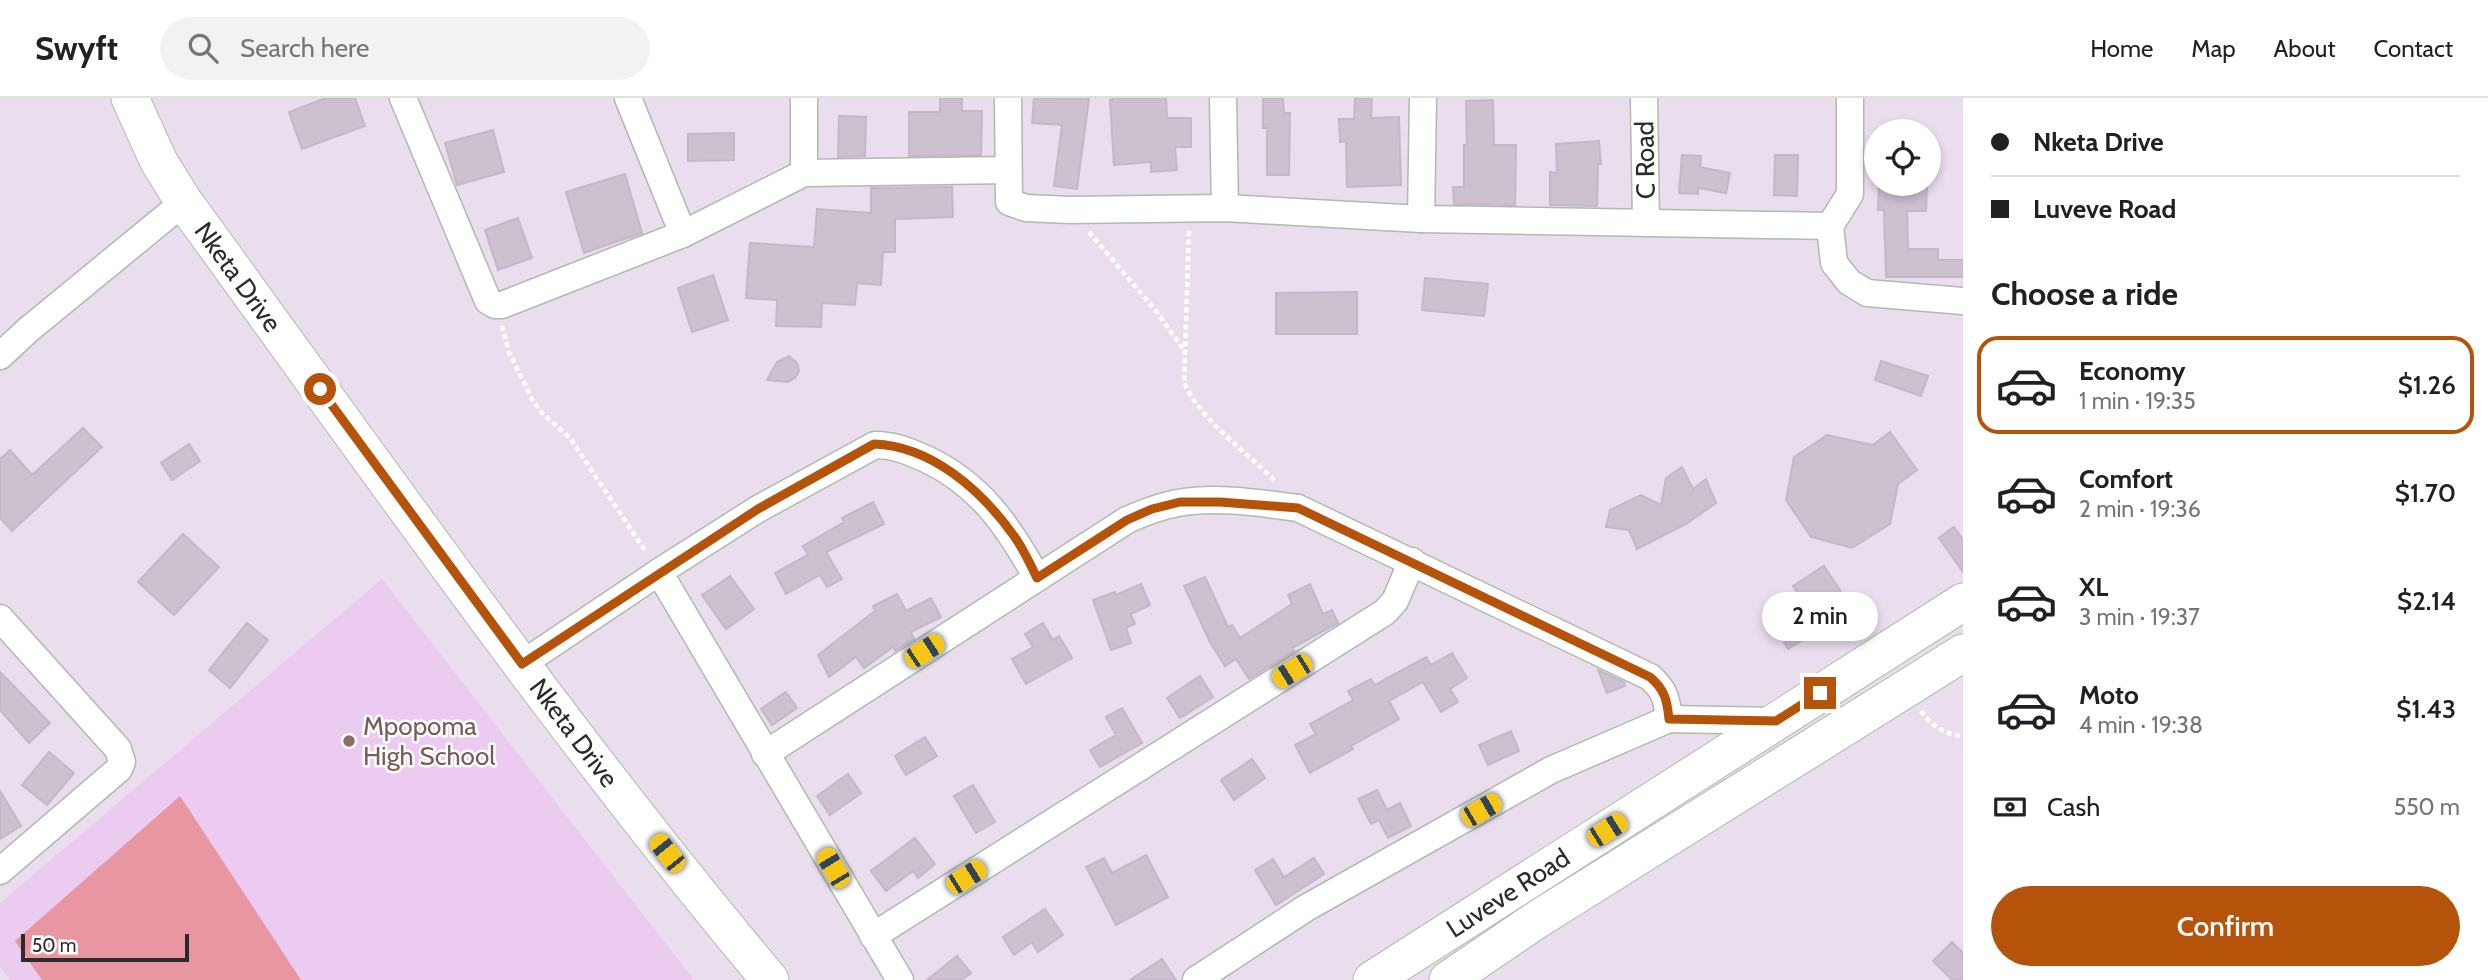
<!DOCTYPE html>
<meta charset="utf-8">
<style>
body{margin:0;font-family:Cabin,sans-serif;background:#f2f2f2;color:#202124;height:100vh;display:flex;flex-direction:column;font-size:26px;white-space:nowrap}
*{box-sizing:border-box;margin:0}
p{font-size:23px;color:#757577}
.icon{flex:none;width:38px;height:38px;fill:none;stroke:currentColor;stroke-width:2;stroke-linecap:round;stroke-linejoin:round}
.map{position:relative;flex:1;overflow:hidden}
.side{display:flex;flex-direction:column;background:#fff;width:525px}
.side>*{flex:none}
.hud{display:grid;align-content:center;height:154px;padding:0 28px;background:#fff}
.tools{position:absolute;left:1864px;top:21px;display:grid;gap:14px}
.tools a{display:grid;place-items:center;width:77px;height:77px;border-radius:50%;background:#fff;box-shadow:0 4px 10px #0003;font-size:35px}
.scale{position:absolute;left:21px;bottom:18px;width:168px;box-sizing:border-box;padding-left:7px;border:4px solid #2b2b2b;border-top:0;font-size:19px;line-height:24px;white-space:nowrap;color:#2b2b2b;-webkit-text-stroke:5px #fff;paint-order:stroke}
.end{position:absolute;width:32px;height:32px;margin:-16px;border:9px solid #b45309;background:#fff;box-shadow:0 0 0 4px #fff}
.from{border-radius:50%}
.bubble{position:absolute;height:49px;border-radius:24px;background:#fff;box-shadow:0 4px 10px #0003;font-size:23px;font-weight:600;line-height:49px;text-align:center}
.car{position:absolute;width:21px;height:42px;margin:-21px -10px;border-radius:9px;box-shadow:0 0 5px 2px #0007;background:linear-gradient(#f5c518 24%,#345 0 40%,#f5c518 0 76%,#345 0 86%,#f5c518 0)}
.hud b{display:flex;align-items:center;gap:24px;height:66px;font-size:26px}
.hud b+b{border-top:2px solid #e0e0e0}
.hud i{width:18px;height:18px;background:#202124}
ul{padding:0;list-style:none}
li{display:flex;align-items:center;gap:21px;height:98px;margin:0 14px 10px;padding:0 14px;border:4px solid transparent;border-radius:21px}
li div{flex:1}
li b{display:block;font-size:26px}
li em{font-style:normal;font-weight:600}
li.current{border-color:#b45309}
li>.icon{width:63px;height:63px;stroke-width:1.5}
h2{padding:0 28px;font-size:32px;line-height:84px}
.pay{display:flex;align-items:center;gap:18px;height:77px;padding:0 28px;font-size:26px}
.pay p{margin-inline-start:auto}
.primary-button{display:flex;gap:14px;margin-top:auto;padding:14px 28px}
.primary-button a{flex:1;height:80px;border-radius:42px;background:#b45309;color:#fff;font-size:28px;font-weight:600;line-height:80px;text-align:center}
header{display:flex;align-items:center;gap:42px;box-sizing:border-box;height:98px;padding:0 35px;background:#fff;border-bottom:2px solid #e0e0e0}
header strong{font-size:33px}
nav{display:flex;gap:38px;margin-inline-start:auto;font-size:24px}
.search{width:490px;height:63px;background:#f2f2f2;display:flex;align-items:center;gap:18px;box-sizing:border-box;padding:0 24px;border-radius:38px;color:#757577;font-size:26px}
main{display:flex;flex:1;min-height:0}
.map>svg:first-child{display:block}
.education{fill:#eccbf0}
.green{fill:#e896a2}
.building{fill:#cdc1d0;stroke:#c6b6ca;stroke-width:2}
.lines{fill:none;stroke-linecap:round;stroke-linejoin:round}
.street-casing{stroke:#adbcad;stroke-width:29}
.secondary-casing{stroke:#adbcad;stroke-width:39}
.path{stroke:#fff;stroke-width:4.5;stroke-dasharray:5 3.5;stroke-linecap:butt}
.street{stroke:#fff;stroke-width:26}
.secondary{stroke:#fff;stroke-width:37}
.route{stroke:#b45309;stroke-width:9}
.education-dot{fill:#8d6e63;stroke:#fff;stroke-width:2.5}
.labels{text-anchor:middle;stroke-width:5;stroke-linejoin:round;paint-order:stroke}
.street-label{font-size:26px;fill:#2b2b2b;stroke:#fff}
.education-label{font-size:26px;fill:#785e54;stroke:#fff;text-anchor:start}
</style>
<header>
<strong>Swyft</strong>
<div class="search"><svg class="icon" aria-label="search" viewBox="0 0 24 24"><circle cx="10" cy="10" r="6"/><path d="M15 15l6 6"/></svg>Search here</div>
<nav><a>Home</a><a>Map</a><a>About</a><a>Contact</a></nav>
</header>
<main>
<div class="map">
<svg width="1963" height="882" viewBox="0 0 1963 882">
<rect width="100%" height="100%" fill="#eaddee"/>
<path class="education" d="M382,481L694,882H10L0,868V805Z"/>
<path class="green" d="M180,698L301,882H42L15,843Z"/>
<g class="building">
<path d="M326,0H355L365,28L302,51L289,14Z"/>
<path d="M940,0H962V13H982L981,57L909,58V14H940Z"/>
<path d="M1034,0L1089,1L1077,91L1054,88L1062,27L1032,25Z"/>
<path d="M1112,0H1166L1167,20H1191V49H1175L1177,72L1151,74V64L1114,67L1110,2L1112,3Z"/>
<path d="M1263,0H1283L1284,15H1290L1289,77H1267V30H1263Z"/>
<path d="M1355,0H1372L1371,20L1399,19L1401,87L1347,89L1346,43L1340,44L1339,21H1354Z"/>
<path d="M1493,2L1494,47H1516L1515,107L1454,106L1453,89H1464V47H1467L1466,3Z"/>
<path d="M839,18L866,19L865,58L838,59Z"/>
<path d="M493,32L504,74L457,87L445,45Z"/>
<path d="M734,35V62L688,63V36Z"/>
<path d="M1599,43L1601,66H1598L1597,108L1550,107V74L1557,75L1556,46Z"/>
<path d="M1682,57L1701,58L1700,69L1730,75L1726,95L1698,90V96L1679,95Z"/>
<path d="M1775,57H1798L1797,98L1774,97Z"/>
<path d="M625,76L642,135L584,155L566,94Z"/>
<path d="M1879,86H1927L1926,113H1907L1908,151H1938V162H1963V179H1886L1884,112H1878Z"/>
<path d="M952,89L953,119L895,121V154H883L881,187L857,185L855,207L822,205L821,229L776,228L777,202L746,200L750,145L814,149L817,111L871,115V90Z"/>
<path d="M518,120L532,160L498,172L485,132Z"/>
<path d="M713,177L728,222L692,234L678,190Z"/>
<path d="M1425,180L1488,186L1484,218L1422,212Z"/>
<path d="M1357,194V236H1276V195Z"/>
<path d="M789,258L797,265L799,273L795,280L788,284L767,282L777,264Z"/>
<path d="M1881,263L1928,278L1921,298L1875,282Z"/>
<path d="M83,330L102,349L12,433L0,420V361L10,352L32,377Z"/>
<path d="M1890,334L1917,372L1898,386L1890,426L1852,450L1811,439L1786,402L1794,359L1827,337L1873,347Z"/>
<path d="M189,346L200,363L172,382L161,365Z"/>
<path d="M1682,369L1693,391L1706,381L1716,405L1686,426L1637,451L1629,432L1606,429L1610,412L1641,397L1661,407L1666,380Z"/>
<path d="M873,404L884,426L826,454L842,481L827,489L820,477L786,496L775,475L808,457L803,448L844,424L842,420Z"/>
<path d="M1954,429L1963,442V474L1939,440Z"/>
<path d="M183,436L219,469L174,517L138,484Z"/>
<path d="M1824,468L1859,521L1828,541L1821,531L1788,551L1767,517L1799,497L1793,488Z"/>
<path d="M730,478L754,511L726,531L702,497Z"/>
<path d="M1205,479L1228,529L1232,527L1240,540L1292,506L1288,497L1310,486L1323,516L1332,512L1338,525L1292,550L1294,553L1249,581L1236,561L1225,568L1210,544L1184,488Z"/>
<path d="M1141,486L1150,507L1131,516L1135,526L1126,530L1131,545L1111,552L1093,502L1115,494L1116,497Z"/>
<path d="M897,496L906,513L931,500L941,519L911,534L914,541L895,553L893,549L864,570L856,559L829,579L818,557L875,513L873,508Z"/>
<path d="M247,525L268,542L230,590L209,572Z"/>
<path d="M1043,525L1053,542L1059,538L1072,560L1026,586L1012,561L1033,549L1025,536Z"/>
<path d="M1452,555L1467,580L1450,591L1458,604L1441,614L1423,584L1389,603L1399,621L1351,648L1353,651L1310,675L1295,647L1316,636L1310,626L1353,602L1348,593L1371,581L1375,587L1426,559L1431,567Z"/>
<path d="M1598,572L1624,584L1625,588L1607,595Z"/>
<path d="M0,574L50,625L29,645L0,612Z"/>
<path d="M1200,578L1213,599L1180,620L1167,600Z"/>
<path d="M786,594L797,610L772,627L761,611Z"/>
<path d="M1122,610L1142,645L1100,669L1090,652L1116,637L1106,619Z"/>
<path d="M1511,633L1519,653L1488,667L1479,647Z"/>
<path d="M925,639L937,658L906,677L895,658Z"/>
<path d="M49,654L74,675L47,707L22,687Z"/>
<path d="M1252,661L1265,680L1234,702L1221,682Z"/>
<path d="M848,676L861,695L830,717L817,698Z"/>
<path d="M973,687L995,724L976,735L954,698Z"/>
<path d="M1377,692L1387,712L1400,705L1411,728L1388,740L1379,722L1371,726L1358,701Z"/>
<path d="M0,693L21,728L0,741Z"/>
<path d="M915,740L935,766L918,780L913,773L886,793L871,773Z"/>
<path d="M1146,757L1168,799L1116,827L1086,769L1104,760L1112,775Z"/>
<path d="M1314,760L1324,776L1276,807L1255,772L1273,761L1284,779Z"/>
<path d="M1045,811L1063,837L1038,854L1032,844L1014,857L1003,839Z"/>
<path d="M1952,844L1963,855V882H1952L1933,863Z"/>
<path d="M957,858L971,875L962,882H927Z"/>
<path d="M1162,861L1176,882H1130Z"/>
</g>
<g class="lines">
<defs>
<g id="street">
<path d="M403,0L488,203L495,207H502L683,136L804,75L1008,72"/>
<path d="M628,0L683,136"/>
<path d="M1008,0L1009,104L1026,110L1070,112L1225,110L1421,121L1830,128L1850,96V0"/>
<path d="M1223,0L1225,110"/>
<path d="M1644,0L1646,125"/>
<path d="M804,75V0"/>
<path d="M1421,121L1423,0"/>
<path d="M1830,128L1834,165L1849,184L1867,195L1963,203"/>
<path d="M0,258L28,232L184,104"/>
<path d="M659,474L900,882"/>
<path d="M0,520L118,651L122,664L119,671L0,773"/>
<path d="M522,566L659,474L758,411L875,347C894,347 908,353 926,361C980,386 1009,429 1037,480"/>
<path d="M1669,621L1776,623"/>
<path d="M765,656L1127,422C1143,415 1160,408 1178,405C1217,398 1260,405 1298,410L1650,579C1665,592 1667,602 1669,621L1551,672L1306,810L1196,882"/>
<path d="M873,838L1385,514L1395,503L1412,463"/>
</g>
<g id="secondary">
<path d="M130,0L159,64L184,104C375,366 561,633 770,882"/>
<path d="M1372,882L1963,504"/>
<path d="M1448,882L1538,821L1963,555"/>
</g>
</defs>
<use href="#street" class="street-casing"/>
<use href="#secondary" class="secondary-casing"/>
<g class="path">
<path d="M1189,133L1184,285C1203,325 1245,352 1276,384"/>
<path d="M1089,134L1156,213L1184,252"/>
<path d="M502,228L509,254L532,301L541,314L570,340L646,454"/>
<path d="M1921,613C1930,627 1946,637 1963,638"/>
</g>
<use href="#street" class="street"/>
<use href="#secondary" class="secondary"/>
</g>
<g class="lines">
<path class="route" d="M320,291L522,566L758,411L874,346C932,348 982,393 1014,438C1023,450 1030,466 1037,480L1127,422L1152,411L1180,404H1220L1298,410L1650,579C1665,592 1667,602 1669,621L1776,623L1820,595"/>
</g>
<circle class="education-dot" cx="349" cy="643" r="7"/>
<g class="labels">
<g class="street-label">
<text transform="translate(1645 62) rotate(-91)" y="9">C Road</text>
<text transform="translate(238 179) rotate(54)" y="9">Nketa Drive</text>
<text transform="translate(574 635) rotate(53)" y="9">Nketa Drive</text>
<text transform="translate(1508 795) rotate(-33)" y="9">Luveve Road</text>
</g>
<g class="education-label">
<text x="363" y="637">Mpopoma<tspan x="363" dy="30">High School</tspan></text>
</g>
</g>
</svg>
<div class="tools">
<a><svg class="icon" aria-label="locate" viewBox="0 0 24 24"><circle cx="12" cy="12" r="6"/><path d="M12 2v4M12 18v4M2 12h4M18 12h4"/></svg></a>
</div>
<div class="scale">50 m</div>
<i class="end from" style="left:320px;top:291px"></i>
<i class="end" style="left:1820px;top:595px"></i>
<div class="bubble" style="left:1762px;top:494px;width:116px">2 min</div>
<i class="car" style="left:924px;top:553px;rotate:57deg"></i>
<i class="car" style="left:1292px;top:573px;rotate:238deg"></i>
<i class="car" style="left:1481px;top:712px;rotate:60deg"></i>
<i class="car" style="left:1607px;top:732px;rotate:58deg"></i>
<i class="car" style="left:667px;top:755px;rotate:321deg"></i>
<i class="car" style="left:833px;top:770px;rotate:329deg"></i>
<i class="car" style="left:966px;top:779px;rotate:58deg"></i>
</div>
<section class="side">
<div class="hud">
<b><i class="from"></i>Nketa Drive</b>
<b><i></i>Luveve Road</b>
</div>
<h2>Choose a ride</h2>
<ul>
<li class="current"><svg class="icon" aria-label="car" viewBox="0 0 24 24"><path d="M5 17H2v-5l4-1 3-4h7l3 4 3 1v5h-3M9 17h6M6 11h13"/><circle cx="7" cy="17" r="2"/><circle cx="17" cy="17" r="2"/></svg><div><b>Economy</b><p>1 min · 19:35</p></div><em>$1.26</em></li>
<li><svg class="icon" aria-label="car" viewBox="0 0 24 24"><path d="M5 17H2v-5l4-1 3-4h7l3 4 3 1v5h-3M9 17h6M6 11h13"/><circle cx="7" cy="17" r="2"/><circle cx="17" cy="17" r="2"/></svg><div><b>Comfort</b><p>2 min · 19:36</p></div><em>$1.70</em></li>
<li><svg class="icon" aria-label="car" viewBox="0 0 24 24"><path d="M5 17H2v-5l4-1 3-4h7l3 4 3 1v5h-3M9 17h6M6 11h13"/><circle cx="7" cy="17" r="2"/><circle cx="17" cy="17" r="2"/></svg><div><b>XL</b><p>3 min · 19:37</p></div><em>$2.14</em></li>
<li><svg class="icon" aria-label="car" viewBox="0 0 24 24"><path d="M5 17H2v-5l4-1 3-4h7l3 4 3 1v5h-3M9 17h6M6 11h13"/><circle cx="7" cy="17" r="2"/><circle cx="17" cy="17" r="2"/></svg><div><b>Moto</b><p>4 min · 19:38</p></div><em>$1.43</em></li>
</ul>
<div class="pay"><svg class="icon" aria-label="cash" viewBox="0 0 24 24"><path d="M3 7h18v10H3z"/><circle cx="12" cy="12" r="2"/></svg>Cash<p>550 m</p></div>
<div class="primary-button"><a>Confirm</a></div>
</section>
</main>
